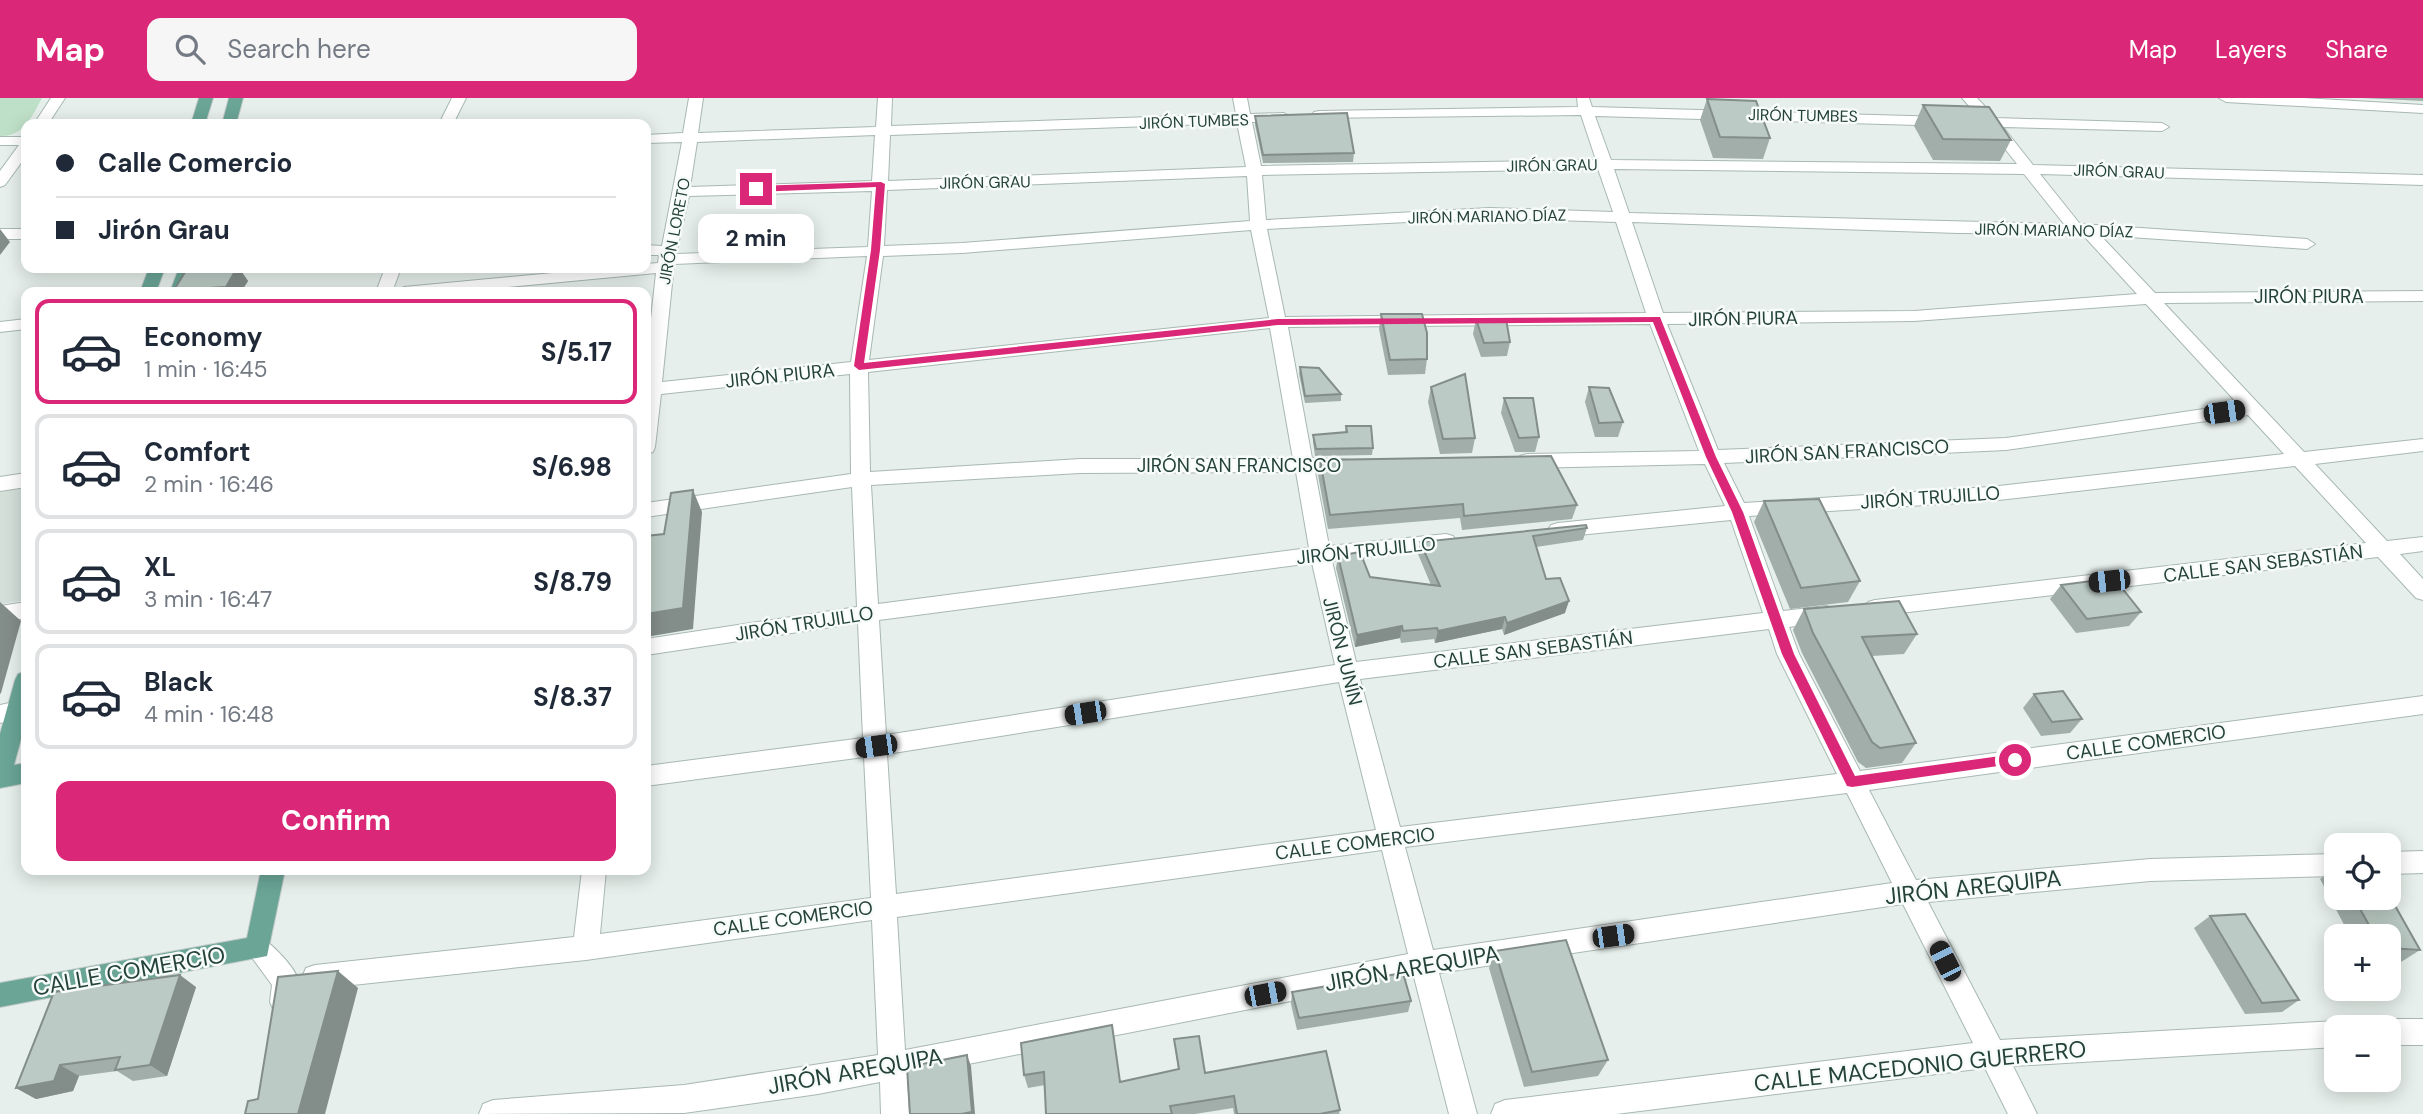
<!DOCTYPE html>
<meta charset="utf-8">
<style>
body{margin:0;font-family:"DM Sans",sans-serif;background:#f6f6f7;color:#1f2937;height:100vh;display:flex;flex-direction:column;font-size:26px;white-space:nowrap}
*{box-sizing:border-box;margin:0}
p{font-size:23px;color:#747a83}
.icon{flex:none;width:38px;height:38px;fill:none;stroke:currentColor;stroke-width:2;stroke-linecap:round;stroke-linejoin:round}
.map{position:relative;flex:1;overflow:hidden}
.panel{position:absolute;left:21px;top:189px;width:630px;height:588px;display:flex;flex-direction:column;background:#fff;border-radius:14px;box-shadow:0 4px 18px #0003}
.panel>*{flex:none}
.banner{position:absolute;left:21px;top:21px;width:630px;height:154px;border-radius:14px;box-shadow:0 4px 18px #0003;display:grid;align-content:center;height:154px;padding:0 35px;background:#fff}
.buttons{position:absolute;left:2324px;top:735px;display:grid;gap:14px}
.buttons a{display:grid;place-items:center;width:77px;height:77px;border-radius:14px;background:#fff;box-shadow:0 4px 18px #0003;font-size:35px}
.end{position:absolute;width:32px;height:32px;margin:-16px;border:9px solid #db2777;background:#fff;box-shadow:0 0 0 4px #fff}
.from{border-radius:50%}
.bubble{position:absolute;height:49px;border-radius:14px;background:#fff;box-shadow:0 4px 18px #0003;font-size:23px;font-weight:700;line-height:49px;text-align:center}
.car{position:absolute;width:21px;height:42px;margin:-21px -10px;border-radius:9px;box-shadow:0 0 5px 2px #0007;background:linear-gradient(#222 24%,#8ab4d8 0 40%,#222 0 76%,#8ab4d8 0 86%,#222 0)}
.banner b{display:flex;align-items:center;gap:24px;height:66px;font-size:26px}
.banner b+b{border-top:2px solid #e0e1e3}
.banner i{width:18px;height:18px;background:#1f2937}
ul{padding:12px 0 0;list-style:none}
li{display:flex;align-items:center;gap:21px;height:105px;margin:0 14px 10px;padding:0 21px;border:4px solid #e0e1e3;border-radius:14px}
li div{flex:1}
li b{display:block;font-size:26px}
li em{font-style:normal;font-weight:700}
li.active{border-color:#db2777}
li>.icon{width:63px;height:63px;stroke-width:1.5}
.action{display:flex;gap:14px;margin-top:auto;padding:14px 35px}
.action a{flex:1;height:80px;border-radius:14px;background:#db2777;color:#fff;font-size:28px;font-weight:700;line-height:80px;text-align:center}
header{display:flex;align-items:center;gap:42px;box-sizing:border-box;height:98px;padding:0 35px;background:#db2777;color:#fff}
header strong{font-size:33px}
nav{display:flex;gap:38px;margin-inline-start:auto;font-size:24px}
.search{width:490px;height:63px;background:#f6f6f7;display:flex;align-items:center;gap:18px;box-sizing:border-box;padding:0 24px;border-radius:14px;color:#747a83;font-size:26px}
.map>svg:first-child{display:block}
.built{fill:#d4dfda}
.green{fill:#bfe0c8}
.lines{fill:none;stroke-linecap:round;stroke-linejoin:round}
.minor-casing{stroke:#a8b8b2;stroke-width:2}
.major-casing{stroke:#c2cac8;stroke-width:2}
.minor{fill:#fff;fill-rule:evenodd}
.major{fill:#6aa596;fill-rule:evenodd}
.wall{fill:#a1aea9}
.shaded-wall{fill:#838d89}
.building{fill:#bbcac4;stroke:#838d89;stroke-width:2}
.route{fill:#db2777}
.labels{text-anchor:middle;stroke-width:5;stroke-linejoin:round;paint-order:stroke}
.far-street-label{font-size:16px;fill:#24423a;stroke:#f7fbf9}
.street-label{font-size:19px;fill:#24423a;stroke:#f7fbf9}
.near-street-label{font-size:23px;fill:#24423a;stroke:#f7fbf9}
</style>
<header>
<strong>Map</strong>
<div class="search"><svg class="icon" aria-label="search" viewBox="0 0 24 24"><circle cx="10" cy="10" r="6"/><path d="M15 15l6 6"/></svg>Search here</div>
<nav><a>Map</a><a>Layers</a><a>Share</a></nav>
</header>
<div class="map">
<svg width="2423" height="1016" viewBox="0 0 2423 1016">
<rect width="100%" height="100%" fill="#e6efeb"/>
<path class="built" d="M26,388V502L0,506V391Z"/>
<path class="green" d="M0,0H42C32,18 24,39 0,38Z"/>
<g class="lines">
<defs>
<g id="minor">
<path d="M51,0H65L48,26H34Z"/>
<path d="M452,0H466L453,26H439Z"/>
<path d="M689,0H703L698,35L876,29L878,0H892L891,28L1236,16L1233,0H1247L1250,16L1284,15L1291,19L1284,23L1252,24L1261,68L1596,62L1581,17L1314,20L1312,17L1314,14L1319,13L1578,9L1577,0H1589L1592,9L1980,20L1962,0H1977L1996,20L2162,25L2169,29L2162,33L2003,29L2033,67L2423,77V87L2040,76L2080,126L2307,141L2315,146L2307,151L2100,137L2155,195L2423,193V203L2164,205L2304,354L2423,341V353L2315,366L2387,443L2423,439V453L2400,456L2423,481V502L2416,500L2378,459L1875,518L1868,516L1864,510L1868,504L1875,502L2366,445L2295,368L1990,403L1749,418L1783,513L1826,508L1833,510L1837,516L1833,522L1789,529L1799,556L1860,673L2423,598V616L1869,692L1916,782L2150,761L2336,756V778L2150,783L1928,804L2000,942L2336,923L2346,929H2336V949L2013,968L2037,1016H2008L1985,970L1616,1016H1491L1495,1006L1505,1002L1973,945L1903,806L1439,875L1477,1016H1449L1414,879L907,978L909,1016H881L880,984L818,996L684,1015L479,1016L483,1006L493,1002L684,987L878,957L872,822L586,862L315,891L306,888L302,879L306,870L315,867L574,839L582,772H606L600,836L871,800L864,659L646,688V668L863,640L858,525L646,557V541L857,509L852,389L646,419V405L851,376L850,276L661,296L655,349L653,354L646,356V267L656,175L455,194H396L404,189L605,170H646V166L658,165L659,157H646V147L662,148L682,44L646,45V37L683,35ZM1595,18L1988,29L2017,66L1611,62ZM1237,25L1246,69L888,83L890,37ZM875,37L872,83L690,89L697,44ZM1598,71L1613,114L1490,110L1266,122L1262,77ZM1614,71L2024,76L2064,126L1629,115ZM1247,78L1250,123L962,145L884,148L887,92ZM872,93L868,149L676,156L689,98ZM1490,120L1616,124L1646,215L1285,219L1267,131ZM1632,124L1958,135L2082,136L2137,196L1914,213L1663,215ZM1251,132L1269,220L869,262L883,158L962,155ZM867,158L851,264L662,284L674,166ZM2146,206L2238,306L2006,340L1718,352L1667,226L1914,223ZM1650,226L1699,353L1527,356L1520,358L1517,363L1520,368L1527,370L1705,366L1725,408L1558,425L1551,427L1548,432L1551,437L1558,439L1731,422L1763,515L1356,564L1332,463L1446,450L1453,448L1456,443L1453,438L1446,436L1329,448L1315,374L1355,372L1358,367L1355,362L1312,360L1288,229ZM1270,230L1293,361H1080L870,374L868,274ZM2248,317L2284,356L1990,389L1744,405L1724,365L2006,352ZM1296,374L1309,450L878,506L871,387L1080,375ZM1312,465L1335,567L886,637L879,522ZM1769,531L1777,556L1837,676L1400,729L1360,581ZM1339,584L1376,732L896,796L887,656ZM1847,695L1892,785L1433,852L1405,749ZM1382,752L1408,856L905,952L897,819Z"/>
<path d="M2219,0H2303L2423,7V15L2226,4Z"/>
<path d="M0,39H26V58L5,87L0,89V73L19,47H0Z"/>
<rect x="0" y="131" width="26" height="10"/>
<path d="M385,170H401L392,194H376Z"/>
<path d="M26,221V231L0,234V224Z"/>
<path d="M26,375V389L0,393V379Z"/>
<path d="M26,504V520L0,524V508Z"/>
<path d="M19,603L26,605V619L0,625V607Z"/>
<path d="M2423,753V775L2389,776V754Z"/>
<path d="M258,838C270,843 298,872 299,885C299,894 296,905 292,913L283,917L274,913L270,904L272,887L245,850L249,842Z"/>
<path d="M2389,921H2423V947H2389V929H2378L2380,925Z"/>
</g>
<g id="major">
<path d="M199,0H213L205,26H191Z"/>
<path d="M229,0H243L236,26H222Z"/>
<path d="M149,170H165L156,194H140Z"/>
<path d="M179,170H195L186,194H170Z"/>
<path d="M26,573V622L14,667L26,665V685L0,690V636L15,582L18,576Z"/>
<path d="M261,772H285L267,858L0,909V885L247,840Z"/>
</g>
</defs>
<use href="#minor" class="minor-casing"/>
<use href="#major" class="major-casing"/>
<use href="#minor" class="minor"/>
<use href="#major" class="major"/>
</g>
<g class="wall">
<path d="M2362,0H2423V3Z"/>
<path d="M1707,1L1770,40L1763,61L1713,60L1700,22Z"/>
<path d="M1923,7L2011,42L2000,63L1933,62L1914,28Z"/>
<path d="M1255,18L1354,55L1353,64L1263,65L1255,27Z"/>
<path d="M211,170H239L248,183L241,194H176L174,192Z"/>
<path d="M1381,216L1427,261L1425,276L1388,277L1379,231Z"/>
<path d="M1476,221L1510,244L1507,258L1481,259L1473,236Z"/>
<path d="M1300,269L1341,296V303L1305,305L1299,276Z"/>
<path d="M1431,289L1475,340L1472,355L1440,356L1428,304Z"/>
<path d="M1589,289L1623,324L1618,339H1595L1585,304Z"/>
<path d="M1504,300L1539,339L1535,354H1515L1501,315Z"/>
<path d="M1346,328L1373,350L1372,357L1315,358L1313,344V337L1345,334Z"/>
<path d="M1320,362L1577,407L1572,421L1462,432L1460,420L1328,431L1318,377Z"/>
<path d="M1764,403L1860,483L1848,504L1790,511L1754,424Z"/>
<path d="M1587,430L1583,442L1536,449L1546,481L1565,515L1504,537L1502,531L1435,545L1434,541L1401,545L1400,540L1355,549L1336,470L1338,458L1370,479L1431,487L1418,456L1420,444Z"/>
<path d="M2061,487L2141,514L2129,528L2076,535L2050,501Z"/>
<path d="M1804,511L1917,536L1904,556L1872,558L1916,645L1902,665L1866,670L1858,664L1802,555L1793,532Z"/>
<path d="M2034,596L2082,621L2070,635L2041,638L2023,610Z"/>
<path d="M2336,769V800H2389L2420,852L2401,864L2389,863V838H2350L2320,781Z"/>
<path d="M2210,818L2299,902L2282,914L2245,916L2194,830Z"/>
<path d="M1495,853L1608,962L1598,978L1524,989L1489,870Z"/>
<path d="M196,889L167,978L133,983L117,973L79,978L73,993L36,1001L16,990Z"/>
<path d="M1292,894L1411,903L1408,914L1297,932L1291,906Z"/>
<path d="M1174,941L1205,975L1340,1012L1339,1016H1234L1233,1010L1195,1016H1046L1045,987L1028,990L1024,977L1021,945L1120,984L1178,971Z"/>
</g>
<g class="shaded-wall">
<path d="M0,131L10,144L0,157Z"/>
<path d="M237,170H239L248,183L241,194H230L226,189Z"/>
<path d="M693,392L702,414L693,531L646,539V516Z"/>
<path d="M1569,503L1565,515L1504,537L1507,525Z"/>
<path d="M0,504L21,523L1,595L0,596Z"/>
<path d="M1505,519L1502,531L1435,545L1438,533Z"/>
<path d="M1402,528L1400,540L1355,549L1357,537Z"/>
<path d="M338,873L358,890L325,1016H298Z"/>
<path d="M180,877L196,889L167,978L150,967Z"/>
<path d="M967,957L971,968L975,1016H961Z"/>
<path d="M60,967L79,978L73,993L36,1001L16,990Z"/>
</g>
<g class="building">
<path d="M1707,1L1756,3L1770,40L1720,39Z"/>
<path d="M1923,7L1989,9L2011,42L1943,41Z"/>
<path d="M1347,15L1354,55L1263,57L1255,18Z"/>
<path d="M211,170H237L226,189L174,192L187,171Z"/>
<path d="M1381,216H1422L1427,235V261L1390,262Z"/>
<path d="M1476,221H1506L1510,244L1484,245Z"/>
<path d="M1300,269L1319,270L1341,296L1305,298Z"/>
<path d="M1465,276L1475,340L1443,341L1431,289Z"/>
<path d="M1589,289L1609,290L1623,324L1599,325Z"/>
<path d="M1504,300H1533L1539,339L1519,340Z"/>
<path d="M1346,328H1371L1373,350L1316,351L1313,337L1347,334Z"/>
<path d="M1551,358L1577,407L1464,418L1463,406L1330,417L1320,362Z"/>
<path d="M693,392L683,510L646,516V438L664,436L671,395Z"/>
<path d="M1819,401L1860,483L1801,490L1764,403Z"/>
<path d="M1586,427L1587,430L1533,438L1546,481L1560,480L1569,503L1507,525L1505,519L1438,533L1437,530L1403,533L1402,528L1357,537L1338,458L1360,454L1370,479L1440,488L1420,444Z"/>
<path d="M2114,480L2141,514L2087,521L2061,487Z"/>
<path d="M1899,503L1917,536L1862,539L1916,645L1880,650L1872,644L1813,535L1804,511Z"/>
<path d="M2063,593L2082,621L2052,624L2034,596Z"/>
<path d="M2389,797L2420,852L2389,850V838H2375L2354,800H2389Z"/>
<path d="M2245,816L2299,902L2262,905L2210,818Z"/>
<path d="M1566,842L1608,962L1532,974L1495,853Z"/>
<path d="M338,873L298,1016H245L248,1003L258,1001L278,879Z"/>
<path d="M1403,875L1411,903L1299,920L1292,894Z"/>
<path d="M180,877L150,967L115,972L120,959L60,967L54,983L16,990L54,894Z"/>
<path d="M1112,927L1120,984L1179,971L1174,941L1199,938L1205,975L1326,953L1340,1012L1320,1016H1237L1234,998L1170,1008L1172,1016H1046L1044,974L1024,977L1021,945Z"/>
<path d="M967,957L972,1014L961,1016H910L907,969Z"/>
</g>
<path class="route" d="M881,84L885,86L880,152L864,265L1278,221L1660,219L1716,359L1743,414L1794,556L1855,678L2015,656L2021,662L2019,665L1852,689L1847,688L1782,556L1732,414L1706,359L1653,224L1278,227L859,272L854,268L871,152L876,89L756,94L752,91L756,88Z"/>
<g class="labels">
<g class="far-street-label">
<text transform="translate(1803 17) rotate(1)" y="6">JIRÓN TUMBES</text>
<text transform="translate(1194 23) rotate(-2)" y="6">JIRÓN TUMBES</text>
<text transform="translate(1552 67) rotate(-1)" y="6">JIRÓN GRAU</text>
<text transform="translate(2119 73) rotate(2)" y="6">JIRÓN GRAU</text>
<text transform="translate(985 84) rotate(-1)" y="6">JIRÓN GRAU</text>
<text transform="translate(1487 118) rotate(-1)" y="6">JIRÓN MARIANO DÍAZ</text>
<text transform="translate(2054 132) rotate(1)" y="6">JIRÓN MARIANO DÍAZ</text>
<text transform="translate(674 133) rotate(-79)" y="6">JIRÓN LORETO</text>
</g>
<g class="street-label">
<text x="2309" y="205">JIRÓN PIURA</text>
<text transform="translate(1743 220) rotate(-1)" y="7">JIRÓN PIURA</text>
<text transform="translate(780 277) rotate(-6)" y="7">JIRÓN PIURA</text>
<text transform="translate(1847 353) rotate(-3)" y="7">JIRÓN SAN FRANCISCO</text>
<text x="1239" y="374">JIRÓN SAN FRANCISCO</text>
<text transform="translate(1930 399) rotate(-4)" y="7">JIRÓN TRUJILLO</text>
<text transform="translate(1366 452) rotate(-6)" y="7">JIRÓN TRUJILLO</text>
<text transform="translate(2263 465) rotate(-7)" y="7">CALLE SAN SEBASTIÁN</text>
<text transform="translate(804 525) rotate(-9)" y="7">JIRÓN TRUJILLO</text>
<text transform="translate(1533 551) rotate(-7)" y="7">CALLE SAN SEBASTIÁN</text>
<text transform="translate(1343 553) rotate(76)" y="7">JIRÓN JUNÍN</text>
<text transform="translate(2146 644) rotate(-8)" y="7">CALLE COMERCIO</text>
<text transform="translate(1355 745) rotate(-7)" y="7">CALLE COMERCIO</text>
<text transform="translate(793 820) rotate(-8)" y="7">CALLE COMERCIO</text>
</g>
<g class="near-street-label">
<text transform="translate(1973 789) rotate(-6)" y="8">JIRÓN AREQUIPA</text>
<text transform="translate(1412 870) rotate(-10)" y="8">JIRÓN AREQUIPA</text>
<text transform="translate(129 873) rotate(-10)" y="8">CALLE COMERCIO</text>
<text transform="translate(1920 968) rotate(-6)" y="8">CALLE MACEDONIO GUERRERO</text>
<text transform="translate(855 973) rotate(-10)" y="8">JIRÓN AREQUIPA</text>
</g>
</g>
</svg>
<div class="buttons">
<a><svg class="icon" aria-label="locate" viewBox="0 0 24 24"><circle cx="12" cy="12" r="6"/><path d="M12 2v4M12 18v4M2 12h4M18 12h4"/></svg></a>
<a>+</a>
<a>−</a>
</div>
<i class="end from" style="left:2015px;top:662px"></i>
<i class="end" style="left:756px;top:91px"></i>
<div class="bubble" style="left:698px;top:116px;width:116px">2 min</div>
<i class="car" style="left:2224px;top:314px;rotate:82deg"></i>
<i class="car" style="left:2109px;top:483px;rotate:264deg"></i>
<i class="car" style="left:1085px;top:615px;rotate:261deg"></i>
<i class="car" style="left:876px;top:648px;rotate:262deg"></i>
<i class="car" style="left:1613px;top:838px;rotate:82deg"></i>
<i class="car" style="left:1945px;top:863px;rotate:333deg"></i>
<i class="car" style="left:1265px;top:896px;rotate:79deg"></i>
<div class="banner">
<b><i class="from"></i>Calle Comercio</b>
<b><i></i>Jirón Grau</b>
</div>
<section class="panel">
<ul>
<li class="active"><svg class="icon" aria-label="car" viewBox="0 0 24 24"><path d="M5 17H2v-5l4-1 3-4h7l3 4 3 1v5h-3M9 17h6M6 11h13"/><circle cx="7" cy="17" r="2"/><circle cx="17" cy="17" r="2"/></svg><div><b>Economy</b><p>1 min · 16:45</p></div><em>S/5.17</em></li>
<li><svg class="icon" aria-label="car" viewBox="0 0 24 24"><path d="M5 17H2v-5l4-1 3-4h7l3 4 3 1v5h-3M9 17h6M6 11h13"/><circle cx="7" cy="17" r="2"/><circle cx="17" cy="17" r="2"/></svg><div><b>Comfort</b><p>2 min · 16:46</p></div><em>S/6.98</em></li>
<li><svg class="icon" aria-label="car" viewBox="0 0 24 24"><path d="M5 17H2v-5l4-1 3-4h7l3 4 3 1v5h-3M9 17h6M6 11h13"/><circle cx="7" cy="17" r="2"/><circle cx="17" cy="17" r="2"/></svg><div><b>XL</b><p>3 min · 16:47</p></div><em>S/8.79</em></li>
<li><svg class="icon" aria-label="car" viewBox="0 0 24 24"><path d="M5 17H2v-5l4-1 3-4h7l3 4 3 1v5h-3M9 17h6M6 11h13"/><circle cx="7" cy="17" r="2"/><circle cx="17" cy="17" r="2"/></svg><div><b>Black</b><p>4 min · 16:48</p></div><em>S/8.37</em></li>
</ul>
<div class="action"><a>Confirm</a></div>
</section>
</div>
